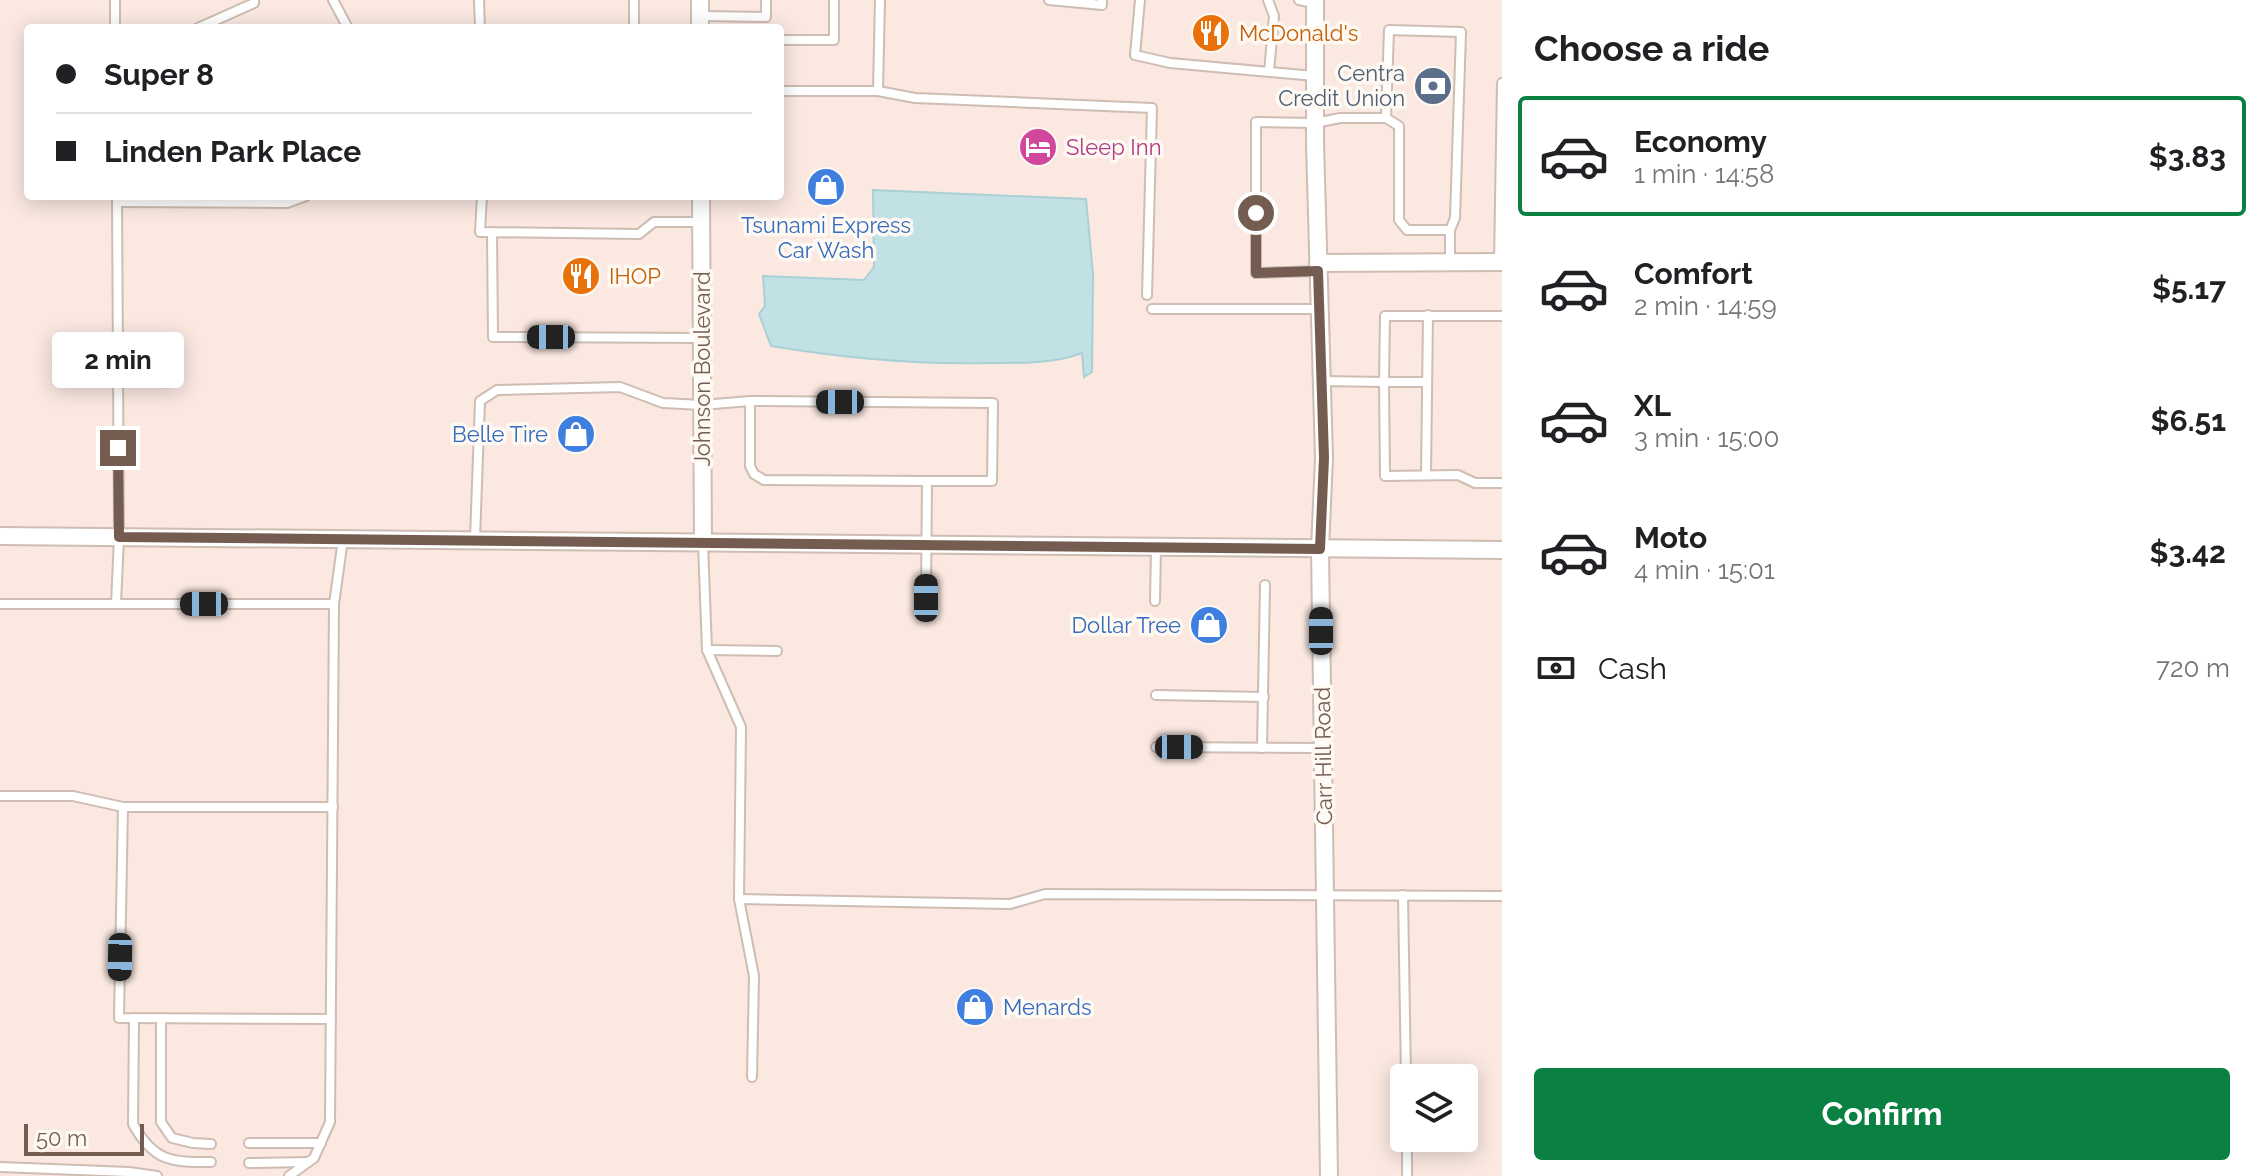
<!DOCTYPE html>
<meta charset="utf-8">
<style>
body{margin:0;font-family:Raleway,sans-serif;background:#f6f6f6;color:#202124;height:100vh;display:flex;flex-direction:column;font-size:30px;white-space:nowrap}
*{box-sizing:border-box;margin:0}
p{font-size:26px;color:#757577}
.icon{flex:none;width:44px;height:44px;fill:none;stroke:currentColor;stroke-width:2;stroke-linecap:round;stroke-linejoin:round}
.map{position:relative;flex:1;overflow:hidden}
.details{display:flex;flex-direction:column;background:#fff;width:760px}
.details>*{flex:none}
.hud{position:absolute;left:24px;top:24px;width:760px;height:176px;border-radius:8px;box-shadow:0 4px 20px #0003;display:grid;align-content:center;height:176px;padding:0 32px;background:#fff}
.buttons{position:absolute;left:1390px;top:1064px;display:grid;gap:16px}
.buttons a{display:grid;place-items:center;width:88px;height:88px;border-radius:8px;background:#fff;box-shadow:0 4px 20px #0003;font-size:40px}
.scale{position:absolute;left:24px;bottom:20px;width:120px;box-sizing:border-box;padding-left:8px;border:4px solid #755c50;border-top:0;font-size:22px;line-height:28px;white-space:nowrap;color:#755c50;-webkit-text-stroke:6px #fef9f3;paint-order:stroke}
.end{position:absolute;width:36px;height:36px;margin:-18px;border:10px solid #755c50;background:#fff;box-shadow:0 0 0 4px #fff}
.from{border-radius:50%}
.bubble{position:absolute;height:56px;border-radius:8px;background:#fff;box-shadow:0 4px 20px #0003;font-size:26px;font-weight:700;line-height:56px;text-align:center}
.car{position:absolute;width:24px;height:48px;margin:-24px -12px;border-radius:10px;box-shadow:0 0 6px 2px #0007;background:linear-gradient(#222 24%,#8ab4d8 0 40%,#222 0 76%,#8ab4d8 0 86%,#222 0)}
.hud b{display:flex;align-items:center;gap:28px;height:76px;font-size:30px}
.hud b+b{border-top:2px solid #e0e0e0}
.hud i{width:20px;height:20px;background:#202124}
ul{padding:0;list-style:none}
li{display:flex;align-items:center;gap:24px;height:120px;margin:0 16px 12px;padding:0 16px;border:4px solid transparent;border-radius:8px}
li div{flex:1}
li b{display:block;font-size:30px}
li em{font-style:normal;font-weight:700}
li.on{border-color:#0b8043}
li>.icon{width:72px;height:72px;stroke-width:1.5}
h2{padding:0 32px;font-size:36px;line-height:96px}
.pay{display:flex;align-items:center;gap:20px;height:88px;padding:0 32px;font-size:30px}
.pay p{margin-inline-start:auto}
.button{display:flex;gap:16px;margin-top:auto;padding:16px 32px}
.button a{flex:1;height:92px;border-radius:8px;background:#0b8043;color:#fff;font-size:32px;font-weight:700;line-height:92px;text-align:center}
main{display:flex;flex:1;min-height:0}
.map>svg:first-child{display:block}
.commercial{fill:#fae8e1;fill-rule:evenodd}
.water{fill:#c2e1e4;stroke:#a9d0d5;stroke-width:2}
.lines{fill:none;stroke-linecap:round;stroke-linejoin:round}
.service-casing{stroke:#cdbdb2;stroke-width:12}
.minor-casing{stroke:#cdbdb2;stroke-width:20}
.service{stroke:#fff;stroke-width:8}
.minor{stroke:#fff;stroke-width:16}
.route{stroke:#755c50;stroke-width:10}
.labels{text-anchor:middle;stroke-width:7;stroke-linejoin:round;paint-order:stroke}
.food-label{font-size:22px;fill:#c56008;stroke:#fef9f3;text-anchor:start}
.service-label{font-size:22px;fill:#4e5e75;stroke:#fef9f3;text-anchor:end}
.hotel-label{font-size:22px;fill:#b23c85;stroke:#fef9f3;text-anchor:start}
.shop-label{font-size:22px;fill:#366cbe;stroke:#fef9f3;text-anchor:end}
.street-label{font-size:22px;fill:#755c50;stroke:#fef9f3}
</style>
<main>
<div class="map">
<svg width="1502" height="1176" viewBox="0 0 1502 1176">
<rect width="100%" height="100%" fill="#fbf5ec"/>
<path class="commercial" d="M0,0H1502V1176H0ZM28,28H780V196H28ZM1404,1078H1464V1138H1404Z"/>
<path class="water" d="M873,190L1086,199L1093,274L1092,372L1084,377L1082,353C1053,364 1021,363 991,363C916,365 844,358 771,346L759,314L765,306L763,276L864,280L874,267Z"/>
<g class="lines">
<defs>
<g id="service">
<path d="M115,0V28"/>
<path d="M333,0L348,28"/>
<path d="M479,0L480,28"/>
<path d="M1049,0L1102,5V0"/>
<path d="M1140,0L1135,55L1170,63L1315,76"/>
<path d="M1268,0L1274,16L1269,72"/>
<path d="M1299,0L1314,3"/>
<path d="M700,16L766,17V0"/>
<path d="M198,28L254,3V0"/>
<path d="M634,28V0"/>
<path d="M780,40H834V0"/>
<path d="M780,91H878L915,98L1152,108L1147,295"/>
<path d="M878,91L880,0"/>
<path d="M1386,118L1399,126V220L1407,230H1450"/>
<path d="M482,196L480,232L639,234L654,222H701"/>
<path d="M117,202L287,203L306,196"/>
<path d="M492,232L493,337L701,338"/>
<path d="M1499,262L1502,83"/>
<path d="M1318,271L1256,273V122L1315,123L1340,118H1386L1389,30L1461,32L1455,218L1450,230V262"/>
<path d="M1152,309H1320"/>
<path d="M1322,381L1384,382L1385,316H1502"/>
<path d="M1427,382H1384L1385,476L1458,475L1475,483H1502"/>
<path d="M750,401L993,403L992,481H927"/>
<path d="M1426,475L1428,315"/>
<path d="M475,539L480,401L497,390L620,387L663,403L702,405L750,401V466L754,474L764,480L927,481L926,598"/>
<path d="M703,544L707,650L741,727L739,899L754,976L752,1077"/>
<path d="M1155,601L1156,547"/>
<path d="M0,604H334"/>
<path d="M116,604L119,537L117,196"/>
<path d="M707,650L777,651"/>
<path d="M1156,695L1264,697"/>
<path d="M1156,747L1322,748"/>
<path d="M1262,748L1265,585"/>
<path d="M0,796H73L123,807H333"/>
<path d="M123,807L119,1018L331,1019"/>
<path d="M1403,895L1406,1078"/>
<path d="M739,899L1010,904L1045,894L1502,896"/>
<path d="M134,1018L133,1124C154,1162 171,1162 211,1162"/>
<path d="M161,1019V1122L172,1138L193,1143L211,1144"/>
<path d="M1407,1138V1176"/>
<path d="M249,1143H321"/>
<path d="M249,1163L308,1162"/>
<path d="M0,1167L129,1172L157,1176"/>
<path d="M289,1176L314,1158L330,1122L334,604L343,539"/>
</g>
<g id="minor">
<path d="M700,0V28"/>
<path d="M1315,0V143L1324,458L1320,549L1329,1176"/>
<path d="M701,196L703,543"/>
<path d="M1318,263L1502,262"/>
<path d="M0,536L1502,550"/>
</g>
</defs>
<use href="#service" class="service-casing"/>
<use href="#minor" class="minor-casing"/>
<use href="#service" class="service"/>
<use href="#minor" class="minor"/>
</g>
<g class="lines">
<path class="route" d="M118,448L119,537L1320,549L1324,458L1318,271L1256,273V213"/>
</g>
<defs>
<symbol id="restaurant-disc" viewBox="-11 -11 22 22"><circle r="9.5" fill="#e8710a" stroke="#fef9f3"/><path d="M-5-6h1v4h1v-4h1v4h1v-4h1v5L-1.5 .5V6h-2V.5L-5-1ZM5-6V6H3V1.5H1.5Q1.5-4 5-6Z" fill="#fff"/></symbol>
<symbol id="bank-disc" viewBox="-11 -11 22 22"><circle r="9.5" fill="#5c6f8a" stroke="#fef9f3"/><path d="M-6-4H6V4H-6ZM0-2.3a2.3 2.3 0 1 0 0 4.6a2.3 2.3 0 1 0 0-4.6Z" fill="#fff"/></symbol>
<symbol id="hotel-disc" viewBox="-11 -11 22 22"><circle r="9.5" fill="#d1479c" stroke="#fef9f3"/><path d="M-6-4.5h1.5V1H6V5H4.5V3h-9V5H-6ZM-4 0a1.8 1.8 0 1 1 3.6 0ZM.5 0V-2.5h3Q6-2.5 6 0Z" fill="#fff"/></symbol>
<symbol id="shop-disc" viewBox="-11 -11 22 22"><circle r="9.5" fill="#3f7fe0" stroke="#fef9f3"/><path d="M-5-2.5h2.3a2.7 3.5 0 0 1 5.4 0H5L5.5 6h-11ZM-1.5-2.5h3a1.5 2.3 0 0 0-3 0Z" fill="#fff"/></symbol>
</defs>
<g fill-rule="evenodd">
<use href="#restaurant-disc" x="1189" y="11" width="44" height="44"/>
<use href="#bank-disc" x="1411" y="64" width="44" height="44"/>
<use href="#hotel-disc" x="1016" y="125" width="44" height="44"/>
<use href="#shop-disc" x="804" y="165" width="44" height="44"/>
<use href="#restaurant-disc" x="559" y="254" width="44" height="44"/>
<use href="#shop-disc" x="554" y="412" width="44" height="44"/>
<use href="#shop-disc" x="1187" y="603" width="44" height="44"/>
<use href="#shop-disc" x="953" y="985" width="44" height="44"/>
</g>
<g class="labels">
<g class="food-label">
<text x="1239" y="41">McDonald's</text>
<text x="609" y="284">IHOP</text>
</g>
<g class="service-label">
<text x="1405" y="81">Centra<tspan x="1405" dy="25">Credit Union</tspan></text>
</g>
<g class="hotel-label">
<text x="1066" y="155">Sleep Inn</text>
</g>
<g class="shop-label">
<text x="826" y="233" text-anchor="middle">Tsunami Express<tspan x="826" dy="25">Car Wash</tspan></text>
<text x="548" y="442">Belle Tire</text>
<text x="1181" y="633">Dollar Tree</text>
<text x="1003" y="1015" text-anchor="start">Menards</text>
</g>
<g class="street-label">
<text transform="translate(702 369) rotate(-90)" y="8">Johnson Boulevard</text>
<text transform="translate(1323 756) rotate(-91)" y="8">Carr Hill Road</text>
</g>
</g>
</svg>
<div class="buttons">
<a><svg class="icon" aria-label="layers" viewBox="0 0 24 24"><path d="M12 4l9 5-9 5-9-5zM3 14l9 5 9-5"/></svg></a>
</div>
<div class="scale">50 m</div>
<i class="end from" style="left:1256px;top:213px"></i>
<i class="end" style="left:118px;top:448px"></i>
<div class="bubble" style="left:52px;top:332px;width:132px">2 min</div>
<i class="car" style="left:551px;top:337px;rotate:270deg"></i>
<i class="car" style="left:840px;top:402px;rotate:270deg"></i>
<i class="car" style="left:926px;top:598px;rotate:0deg"></i>
<i class="car" style="left:204px;top:604px;rotate:270deg"></i>
<i class="car" style="left:1321px;top:631px;rotate:0deg"></i>
<i class="car" style="left:1179px;top:747px;rotate:90deg"></i>
<i class="car" style="left:120px;top:957px;rotate:181deg"></i>
<div class="hud">
<b><i class="from"></i>Super 8</b>
<b><i></i>Linden Park Place</b>
</div>
</div>
<section class="details">
<h2>Choose a ride</h2>
<ul>
<li class="on"><svg class="icon" aria-label="car" viewBox="0 0 24 24"><path d="M5 17H2v-5l4-1 3-4h7l3 4 3 1v5h-3M9 17h6M6 11h13"/><circle cx="7" cy="17" r="2"/><circle cx="17" cy="17" r="2"/></svg><div><b>Economy</b><p>1 min · 14:58</p></div><em>$3.83</em></li>
<li><svg class="icon" aria-label="car" viewBox="0 0 24 24"><path d="M5 17H2v-5l4-1 3-4h7l3 4 3 1v5h-3M9 17h6M6 11h13"/><circle cx="7" cy="17" r="2"/><circle cx="17" cy="17" r="2"/></svg><div><b>Comfort</b><p>2 min · 14:59</p></div><em>$5.17</em></li>
<li><svg class="icon" aria-label="car" viewBox="0 0 24 24"><path d="M5 17H2v-5l4-1 3-4h7l3 4 3 1v5h-3M9 17h6M6 11h13"/><circle cx="7" cy="17" r="2"/><circle cx="17" cy="17" r="2"/></svg><div><b>XL</b><p>3 min · 15:00</p></div><em>$6.51</em></li>
<li><svg class="icon" aria-label="car" viewBox="0 0 24 24"><path d="M5 17H2v-5l4-1 3-4h7l3 4 3 1v5h-3M9 17h6M6 11h13"/><circle cx="7" cy="17" r="2"/><circle cx="17" cy="17" r="2"/></svg><div><b>Moto</b><p>4 min · 15:01</p></div><em>$3.42</em></li>
</ul>
<div class="pay"><svg class="icon" aria-label="cash" viewBox="0 0 24 24"><path d="M3 7h18v10H3z"/><circle cx="12" cy="12" r="2"/></svg>Cash<p>720 m</p></div>
<div class="button"><a>Confirm</a></div>
</section>
</main>
